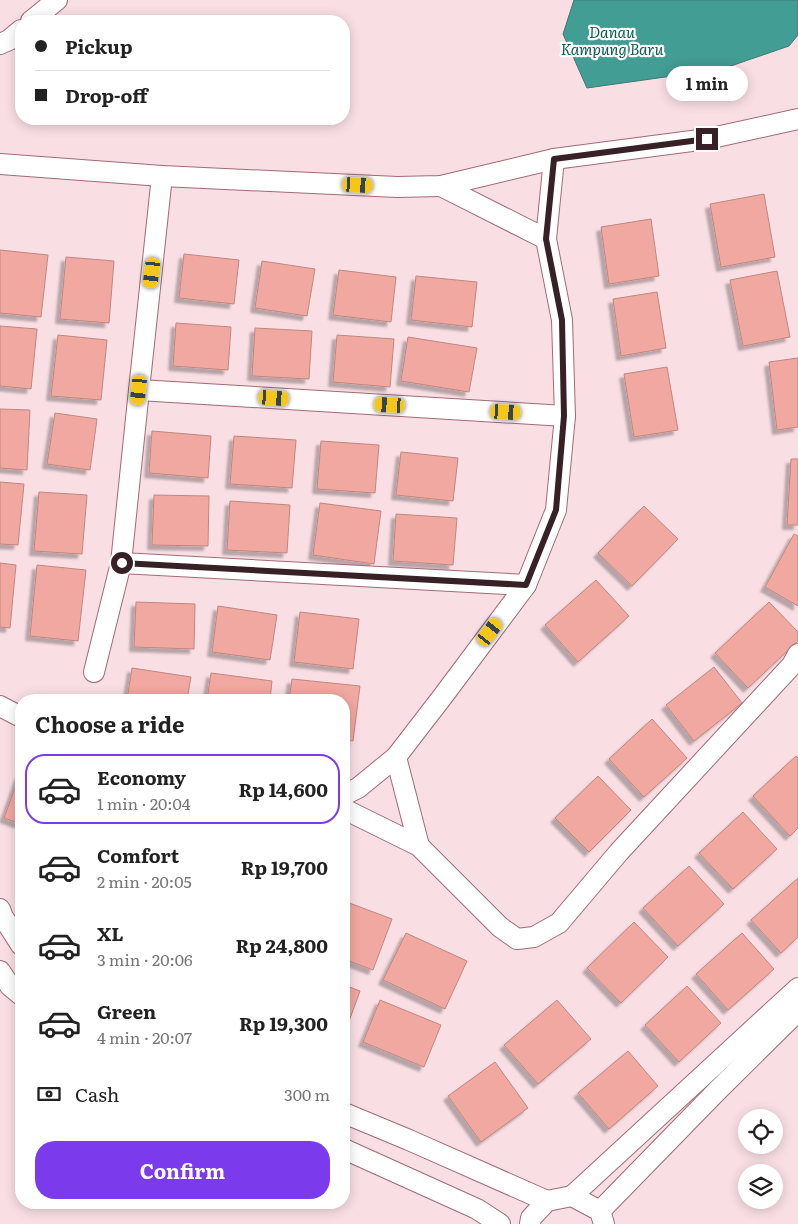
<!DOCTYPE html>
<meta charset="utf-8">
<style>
body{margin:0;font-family:Literata,serif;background:#f6f6f6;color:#222;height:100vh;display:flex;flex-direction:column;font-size:19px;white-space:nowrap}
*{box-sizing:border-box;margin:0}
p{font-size:16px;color:#767676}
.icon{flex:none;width:28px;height:28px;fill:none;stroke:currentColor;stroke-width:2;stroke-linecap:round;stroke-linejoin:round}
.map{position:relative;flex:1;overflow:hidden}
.details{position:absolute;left:15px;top:694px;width:335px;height:515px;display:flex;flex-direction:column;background:#fff;border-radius:20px;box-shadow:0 2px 12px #0003}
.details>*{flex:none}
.hud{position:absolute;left:15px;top:15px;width:335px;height:110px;border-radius:20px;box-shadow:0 2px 12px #0003;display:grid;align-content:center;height:110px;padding:0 20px;background:#fff}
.tools{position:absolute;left:738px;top:1109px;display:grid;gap:10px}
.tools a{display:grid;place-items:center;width:45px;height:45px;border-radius:50%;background:#fff;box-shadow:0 2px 12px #0003;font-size:25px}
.end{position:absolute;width:22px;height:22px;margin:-11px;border:6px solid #382126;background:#fff;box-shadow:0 0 0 2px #fff}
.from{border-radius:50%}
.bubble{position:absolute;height:35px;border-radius:18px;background:#fff;box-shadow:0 2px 12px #0003;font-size:16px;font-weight:700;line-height:35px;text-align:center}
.car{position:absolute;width:15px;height:30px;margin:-15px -8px;border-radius:6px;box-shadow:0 0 4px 1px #0007;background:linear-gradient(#f5c518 24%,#345 0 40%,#f5c518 0 76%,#345 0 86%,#f5c518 0)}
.hud b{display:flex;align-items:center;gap:18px;height:48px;font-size:19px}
.hud b+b{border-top:1px solid #e0e0e0}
.hud i{width:12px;height:12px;background:#222}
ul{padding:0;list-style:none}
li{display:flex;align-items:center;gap:15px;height:70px;margin:0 10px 8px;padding:0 10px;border:2px solid transparent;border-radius:20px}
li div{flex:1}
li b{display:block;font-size:19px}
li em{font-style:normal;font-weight:700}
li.on{border-color:#7c3aed}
li>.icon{width:45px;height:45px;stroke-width:1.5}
h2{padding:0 20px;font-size:22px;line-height:60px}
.pay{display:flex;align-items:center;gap:12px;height:55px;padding:0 20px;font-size:19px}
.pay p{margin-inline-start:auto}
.cta{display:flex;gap:10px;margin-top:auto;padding:10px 20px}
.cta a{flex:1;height:58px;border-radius:20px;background:#7c3aed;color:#fff;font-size:20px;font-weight:700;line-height:58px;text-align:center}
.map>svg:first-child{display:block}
.water{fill:#429d94;stroke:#3f7873}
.building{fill:#f1a8a1;stroke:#c08680;filter:url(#shadow)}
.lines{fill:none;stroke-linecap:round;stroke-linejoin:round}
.minor-casing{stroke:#a26a76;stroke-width:22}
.minor{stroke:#fff;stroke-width:20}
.route{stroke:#382126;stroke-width:6}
.labels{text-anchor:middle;stroke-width:4.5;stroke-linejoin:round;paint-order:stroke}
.water-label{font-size:15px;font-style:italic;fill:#0d5b54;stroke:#fff}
</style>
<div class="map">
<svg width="798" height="1224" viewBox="0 0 798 1224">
<defs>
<filter id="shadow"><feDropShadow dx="-4.5" dy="4.5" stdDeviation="1" flood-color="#0004"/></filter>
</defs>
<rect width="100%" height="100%" fill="#f9dfe4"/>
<path class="water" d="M574,0H798V35L789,46L722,69L587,88L563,34Z"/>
<g class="building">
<path d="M764,194L775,257L721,267L710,204Z"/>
<path d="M651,219L659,276L609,284L601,227Z"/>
<path d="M0,250L48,255L41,317L0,313Z"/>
<path d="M184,254L239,260L234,304L179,298Z"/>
<path d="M66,257L114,261L109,323L60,319Z"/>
<path d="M262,261L315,269L307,316L255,308Z"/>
<path d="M339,270L396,277L391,322L333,315Z"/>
<path d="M777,271L790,337L743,346L730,280Z"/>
<path d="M416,276L477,282L472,327L411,320Z"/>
<path d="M657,292L666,348L621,356L613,299Z"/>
<path d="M176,323L231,327L228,370L173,366Z"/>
<path d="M0,326L37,329L31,389L0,386Z"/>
<path d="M255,328L312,331L309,379L252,376Z"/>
<path d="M58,335L107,340L101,400L51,396Z"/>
<path d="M337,335L394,339L390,387L333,382Z"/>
<path d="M408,337L477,348L469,392L401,381Z"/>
<path d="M798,358V427L777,430L769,362Z"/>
<path d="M667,367L678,430L634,437L624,374Z"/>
<path d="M0,409L30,410L27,470L0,468Z"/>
<path d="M55,413L97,419L90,470L47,464Z"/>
<path d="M152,431L211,436L208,478L149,473Z"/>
<path d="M234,436L296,440L292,488L230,484Z"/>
<path d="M321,441L379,445L375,493L317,489Z"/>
<path d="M401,452L458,458L453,501L396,495Z"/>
<path d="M791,459H798V525H787Z"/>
<path d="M0,482L24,484L18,545L0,544Z"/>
<path d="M39,492L87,495L82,554L34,551Z"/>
<path d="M154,495L209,496L208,546L152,545Z"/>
<path d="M230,501L290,505L287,553L227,550Z"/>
<path d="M320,503L381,511L374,564L313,555Z"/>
<path d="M644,506L678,539L632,586L598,553Z"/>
<path d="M396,514L457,518L453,565L393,561Z"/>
<path d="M794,534L798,536V606L765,587Z"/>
<path d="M0,563L16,565L10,628L0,627Z"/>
<path d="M37,565L86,570L78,641L30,636Z"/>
<path d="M596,580L629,616L578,662L545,625Z"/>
<path d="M136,602L195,604L194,649L134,647Z"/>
<path d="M769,602L798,632V641L748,688L715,653Z"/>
<path d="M218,606L277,615L270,660L212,652Z"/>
<path d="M300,612L359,619L353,669L294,662Z"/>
<path d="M714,667L742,703L694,741L666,705Z"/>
<path d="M132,668L191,677L187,700H127Z"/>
<path d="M211,673L272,681L270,700H207Z"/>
<path d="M292,679L360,686L353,741L344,740V700H289Z"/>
<path d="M652,719L687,758L644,797L609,759Z"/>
<path d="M796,756L798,758V828L790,836L753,796Z"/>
<path d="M20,774H21V824L4,818Z"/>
<path d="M598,776L631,810L589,852L555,818Z"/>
<path d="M743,812L777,849L733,889L699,853Z"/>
<path d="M689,866L724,904L678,946L643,908Z"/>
<path d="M798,878V937L781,953L751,920Z"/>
<path d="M344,901L392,919L373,970L344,959Z"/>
<path d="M634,922L668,957L621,1003L587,968Z"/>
<path d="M406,933L467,961L445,1009L383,980Z"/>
<path d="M742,933L774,969L728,1010L696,974Z"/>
<path d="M344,985L360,991L344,1035Z"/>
<path d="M687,986L721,1023L679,1062L645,1025Z"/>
<path d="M380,1000L441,1025L424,1067L363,1042Z"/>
<path d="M557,1000L591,1039L538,1084L504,1045Z"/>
<path d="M628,1051L658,1086L609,1129L578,1093Z"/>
<path d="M495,1062L528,1108L481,1142L448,1096Z"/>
</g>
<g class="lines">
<defs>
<g id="minor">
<path d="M31,21L57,0"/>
<path d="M0,44L9,40L21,30"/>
<path d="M0,164L162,176L397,187L441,186L554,159L707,139L798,119"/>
<path d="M441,186L546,239"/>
<path d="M139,390L565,416"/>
<path d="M121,563L526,585"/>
<path d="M94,672L121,563L139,390L162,176"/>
<path d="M0,706L21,717"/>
<path d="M396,757L419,846"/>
<path d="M344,795L358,788L396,757L443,696L526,585L556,510L565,416L562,320L546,239L554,159"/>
<path d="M344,809L419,846L500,927L517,939L534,937L559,923L619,852L792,665L798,654"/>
<path d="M0,909L3,917L21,945"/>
<path d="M0,971L10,986L21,995"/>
<path d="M344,1113L409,1140L547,1201"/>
<path d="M344,1149L477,1209L500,1224"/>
<path d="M572,1196L798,988"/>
<path d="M600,1211L718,1090L798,1011"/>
<path d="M530,1224L531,1218L547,1201L572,1196L600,1211L604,1224"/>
</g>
</defs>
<use href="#minor" class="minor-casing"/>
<use href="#minor" class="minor"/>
</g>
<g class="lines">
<path class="route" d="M122,563L526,585L556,510L564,416L562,320L546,239L554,159L707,139"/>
</g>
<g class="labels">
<g class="water-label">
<text x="612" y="38">Danau<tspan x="612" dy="17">Kampung Baru</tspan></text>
</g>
</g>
</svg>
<div class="tools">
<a><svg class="icon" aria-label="locate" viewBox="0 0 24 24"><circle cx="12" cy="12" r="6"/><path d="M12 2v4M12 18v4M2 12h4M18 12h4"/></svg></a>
<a><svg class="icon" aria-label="layers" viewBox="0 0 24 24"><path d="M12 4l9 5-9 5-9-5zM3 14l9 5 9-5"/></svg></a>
</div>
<i class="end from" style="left:122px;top:563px"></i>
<i class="end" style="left:707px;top:139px"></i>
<div class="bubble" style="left:666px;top:66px;width:82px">1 min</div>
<i class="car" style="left:358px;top:185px;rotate:93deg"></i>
<i class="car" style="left:152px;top:273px;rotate:187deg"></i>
<i class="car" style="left:139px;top:390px;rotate:186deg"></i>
<i class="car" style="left:274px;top:398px;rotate:94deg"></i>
<i class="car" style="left:390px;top:405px;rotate:273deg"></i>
<i class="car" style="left:506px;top:412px;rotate:93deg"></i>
<i class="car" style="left:490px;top:632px;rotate:37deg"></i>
<div class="hud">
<b><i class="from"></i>Pickup</b>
<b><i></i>Drop-off</b>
</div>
<section class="details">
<h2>Choose a ride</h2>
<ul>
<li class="on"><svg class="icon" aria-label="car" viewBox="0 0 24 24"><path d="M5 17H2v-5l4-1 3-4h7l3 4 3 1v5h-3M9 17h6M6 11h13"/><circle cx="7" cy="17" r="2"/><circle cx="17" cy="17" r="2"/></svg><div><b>Economy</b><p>1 min · 20:04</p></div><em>Rp 14,600</em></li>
<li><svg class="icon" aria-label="car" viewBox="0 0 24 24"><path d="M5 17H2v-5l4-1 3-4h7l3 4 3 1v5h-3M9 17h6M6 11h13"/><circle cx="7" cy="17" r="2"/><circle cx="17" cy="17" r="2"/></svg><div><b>Comfort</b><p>2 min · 20:05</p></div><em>Rp 19,700</em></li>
<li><svg class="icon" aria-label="car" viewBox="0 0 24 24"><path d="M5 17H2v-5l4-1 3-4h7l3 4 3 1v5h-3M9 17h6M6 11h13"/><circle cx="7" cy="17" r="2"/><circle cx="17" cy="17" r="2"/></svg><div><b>XL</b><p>3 min · 20:06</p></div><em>Rp 24,800</em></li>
<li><svg class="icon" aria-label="car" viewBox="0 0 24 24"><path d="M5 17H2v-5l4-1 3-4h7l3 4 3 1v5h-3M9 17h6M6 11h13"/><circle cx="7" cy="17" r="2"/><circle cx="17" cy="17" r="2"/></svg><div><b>Green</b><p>4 min · 20:07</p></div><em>Rp 19,300</em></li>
</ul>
<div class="pay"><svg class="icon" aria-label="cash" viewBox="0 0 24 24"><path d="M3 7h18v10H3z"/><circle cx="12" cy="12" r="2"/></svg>Cash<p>300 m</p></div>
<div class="cta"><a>Confirm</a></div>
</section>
</div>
